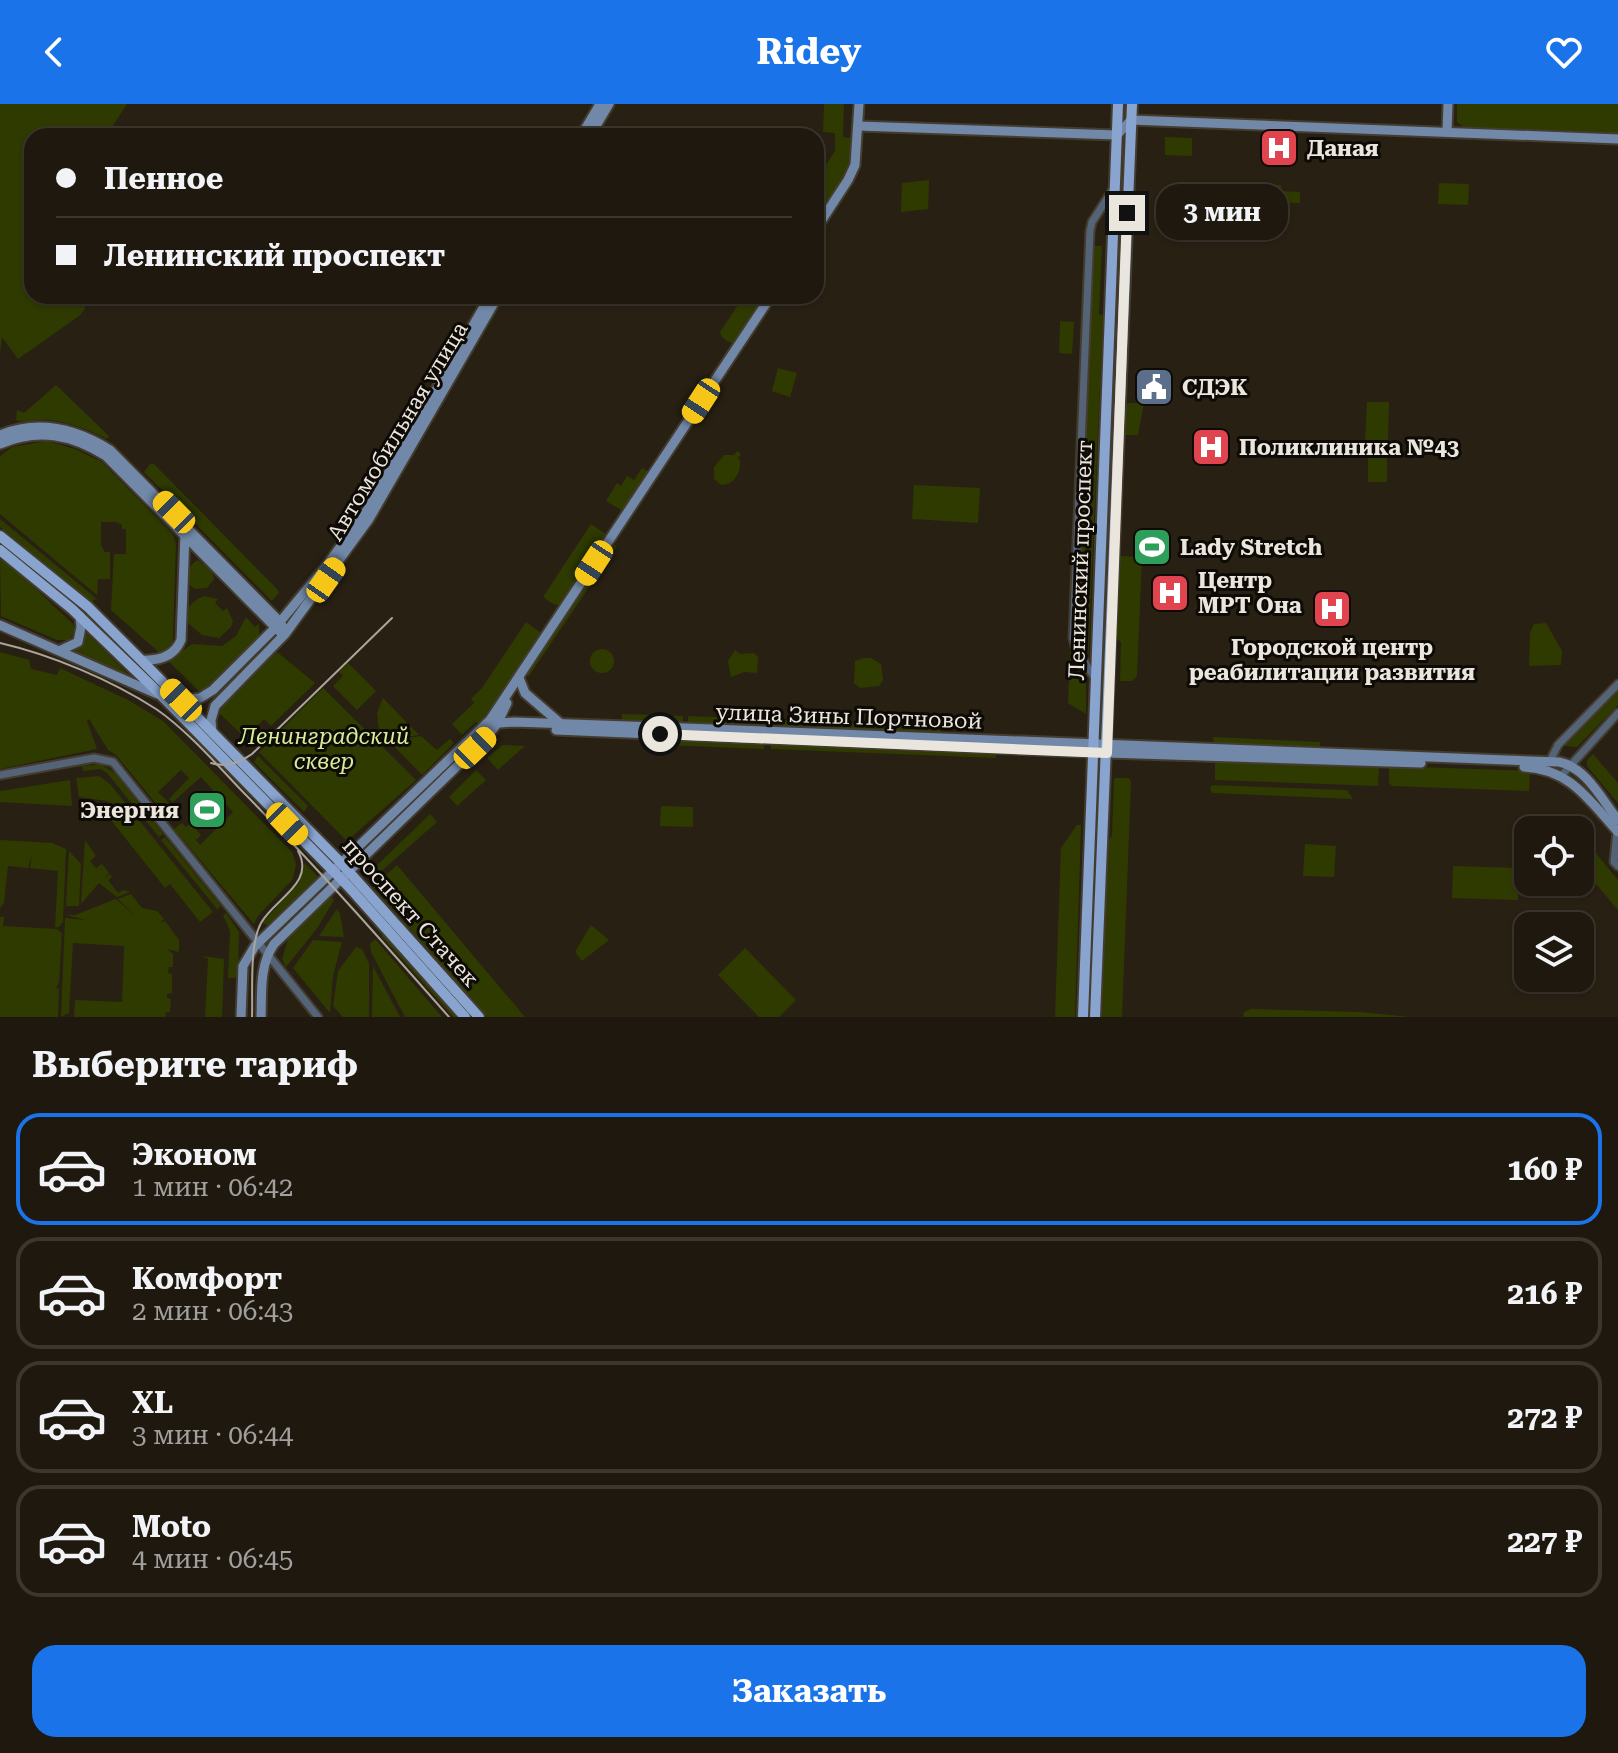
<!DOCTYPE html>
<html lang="ru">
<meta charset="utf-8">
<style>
body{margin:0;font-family:"Roboto Serif",serif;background:#2b251c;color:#f1f3f6;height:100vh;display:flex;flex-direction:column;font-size:30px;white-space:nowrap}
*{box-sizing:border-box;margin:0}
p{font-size:26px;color:#a1a09e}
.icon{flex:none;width:44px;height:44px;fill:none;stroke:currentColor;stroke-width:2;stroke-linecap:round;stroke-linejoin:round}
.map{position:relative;height:913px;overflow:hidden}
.side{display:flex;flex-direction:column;background:#1e180e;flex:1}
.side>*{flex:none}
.guide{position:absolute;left:24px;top:24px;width:800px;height:176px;border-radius:24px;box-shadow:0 2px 6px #0004,0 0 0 2px #3c372e;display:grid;align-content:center;height:176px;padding:0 32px;background:#1e180e}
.fabs{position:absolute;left:1514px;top:712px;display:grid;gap:16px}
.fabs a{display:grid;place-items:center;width:80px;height:80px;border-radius:16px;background:#1e180e;box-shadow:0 2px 6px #0004,0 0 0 2px #3c372e;font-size:40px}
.end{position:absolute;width:36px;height:36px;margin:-18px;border:10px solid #ebe6dd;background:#111;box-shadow:0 0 0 4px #111}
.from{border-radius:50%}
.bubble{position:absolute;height:56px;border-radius:24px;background:#1e180e;box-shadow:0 2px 6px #0004,0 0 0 2px #3c372e;font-size:26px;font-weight:700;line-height:56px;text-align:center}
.car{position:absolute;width:24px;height:48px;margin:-24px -12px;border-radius:10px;box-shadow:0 0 6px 2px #0007;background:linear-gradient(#f5c518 24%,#345 0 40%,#f5c518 0 76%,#345 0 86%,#f5c518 0)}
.guide b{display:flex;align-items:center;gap:28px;height:76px;font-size:30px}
.guide b+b{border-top:2px solid #3c372e}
.guide i{width:20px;height:20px;background:#f1f3f6}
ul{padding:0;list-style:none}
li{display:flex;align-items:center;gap:24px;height:112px;margin:0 16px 12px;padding:0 16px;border:4px solid #3c372e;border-radius:24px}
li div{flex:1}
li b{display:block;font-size:30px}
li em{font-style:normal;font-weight:700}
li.current{border-color:#1a73e8}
li>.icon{width:72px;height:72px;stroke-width:1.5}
h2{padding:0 32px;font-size:36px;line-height:96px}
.primary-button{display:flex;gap:16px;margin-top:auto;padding:16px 32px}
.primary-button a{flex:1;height:92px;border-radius:24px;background:#1a73e8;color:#fff;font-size:32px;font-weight:700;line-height:92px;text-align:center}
header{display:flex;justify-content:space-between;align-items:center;height:104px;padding:0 32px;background:#1a73e8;color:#fff;font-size:36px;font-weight:700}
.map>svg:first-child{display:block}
.green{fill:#2f3a00}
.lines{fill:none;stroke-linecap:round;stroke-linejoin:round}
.street-casing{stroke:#433c2f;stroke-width:11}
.secondary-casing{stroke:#433c2f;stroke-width:13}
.primary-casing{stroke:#433c2f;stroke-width:14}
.street{stroke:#556377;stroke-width:7}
.secondary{stroke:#7288a9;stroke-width:9}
.primary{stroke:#88a4cf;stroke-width:10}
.tram{stroke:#aba59b;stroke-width:2}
.route{stroke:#ebe6dd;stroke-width:10}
.labels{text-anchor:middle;stroke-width:6;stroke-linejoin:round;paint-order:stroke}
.poi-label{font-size:22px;font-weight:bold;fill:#ebe6dd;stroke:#0e0a06;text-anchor:start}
.street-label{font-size:22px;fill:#ebe6dd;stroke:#0e0a06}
.park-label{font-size:22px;font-style:italic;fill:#d6ec96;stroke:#0e0a06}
</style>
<header><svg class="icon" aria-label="back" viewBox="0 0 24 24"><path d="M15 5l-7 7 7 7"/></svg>Ridey<svg class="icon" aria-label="heart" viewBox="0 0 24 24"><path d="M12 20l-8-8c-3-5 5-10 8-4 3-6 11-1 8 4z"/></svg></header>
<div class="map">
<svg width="1618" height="913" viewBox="0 0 1618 913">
<rect width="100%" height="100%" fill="#282013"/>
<g class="green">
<path d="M0,0H127L106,32H32V192H84L85,205L79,212L18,255L2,233L0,249Z"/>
<path d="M824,0H844L843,33L853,34C851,70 835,87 816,116V76L835,47V29L823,28Z"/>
<path d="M1457,0H1618V30L1465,24L1457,18Z"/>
<path d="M1165,33L1192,34V52L1165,51Z"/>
<path d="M929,76L928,105L901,108L902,79Z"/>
<path d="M1439,79L1469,80L1468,101L1438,100Z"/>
<path d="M1267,81H1281L1282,87L1300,88V99L1217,96V91L1266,93Z"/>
<path d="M1092,142H1102L1099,210L1103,211L1088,558L1079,544L1076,532Z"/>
<path d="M744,192H753L761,199L734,239C728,239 721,234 720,228Z"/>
<path d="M1060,217L1074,218L1072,250L1059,249Z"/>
<path d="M778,264L797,269L790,293L772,287Z"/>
<path d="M56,281L109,332L107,335C89,326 69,318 49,316C38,315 26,320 16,316L17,306L24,309Z"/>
<path d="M1367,298H1389L1388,338L1365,337Z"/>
<path d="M1129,299H1144L1138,331H1124L1125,300Z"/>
<path d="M47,337L75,345L102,358L173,430L176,440L173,534C172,543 169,546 161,550L111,506L114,450H126V425H122V421L116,418H101V441L105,448H110V475H98L97,491L0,410V352L12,343Z"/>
<path d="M737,347L741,350L738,354L740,357C741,369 734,381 721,381L714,375V363L724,351H734Z"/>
<rect x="1368" y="349" width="19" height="29"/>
<path d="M150,360H154L277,485L279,489L272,497L144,368Z"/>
<path d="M642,364L649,368L623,407L606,397L617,379L621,382L627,372L634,376Z"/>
<path d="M914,381L980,384L978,419L912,415Z"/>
<path d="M0,415L97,495L91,497L0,423Z"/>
<path d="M591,420L607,431L561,501H555L543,493Z"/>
<path d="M613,440L617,442L529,572L527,571Z"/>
<path d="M0,451L73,520C76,527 73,532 68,536H57L1,512Z"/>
<path d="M1119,452L1142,453L1137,572L1132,577H1120L1121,538L1116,534Z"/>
<path d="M198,456L212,467L214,475L207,484L195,485L187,479C188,468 188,461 198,456Z"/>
<path d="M204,492L218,495L215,499L223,507L227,504L233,517L231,523L219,534L202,531L188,519C183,505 192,497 204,492Z"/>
<path d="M246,513L255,523L259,520V533L205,585L199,587L168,557L192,540L222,542L236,532Z"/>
<path d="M526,518L541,529V532L486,613L479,620L476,618L462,631L452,620L474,599L471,595L482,584Z"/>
<path d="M1546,519L1562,547L1561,561L1529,562L1530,529L1534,520Z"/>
<path d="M87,529L133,575L71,549L81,541Z"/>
<circle cx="602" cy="557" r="12"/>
<path d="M735,546L740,550L754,549L758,553L757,569L744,568L731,573L728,557Z"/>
<path d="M1070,547L1086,569V610L1068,599Z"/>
<path d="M0,548L29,556L31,565L57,571L60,564L128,596L163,617L292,748L296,760L293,775L258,812L254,820L174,725L182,719L186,723L191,719L201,731L196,736L200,741L233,708L201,673L173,698L169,695L189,674L181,666L158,688L171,701L172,708L167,713L116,651L108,646L89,615L87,617L97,645L0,665Z"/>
<path d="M277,548L315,579L271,622L264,615L245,634L219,609L224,600Z"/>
<path d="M864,554H871L881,560L883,576L879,582L860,584L854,579L855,557Z"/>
<path d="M348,559L376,587L357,606L333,582L343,572L339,568Z"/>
<path d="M323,584L416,676L347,737L259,648Z"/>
<path d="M1618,587V601L1577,643L1564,642Z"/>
<path d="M383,594L419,631L387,635L379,627L377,609Z"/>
<path d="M622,610L683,612V620L622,618Z"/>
<path d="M688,612L811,617V625L688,620Z"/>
<path d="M817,617L940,622V630L817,625Z"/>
<path d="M421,632L437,646L450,635L454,639L422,671L389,637Z"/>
<path d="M1213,633L1320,638V645L1214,640Z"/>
<path d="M665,635L765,638L764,645L665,641Z"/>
<path d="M771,638L996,647V654L771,645Z"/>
<path d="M502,641L525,642L498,666L487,654Z"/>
<path d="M1593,650L1618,679V699L1587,662V656Z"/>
<path d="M258,652L308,702L304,708L254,658Z"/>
<path d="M1215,655L1376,662L1379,664L1378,682L1215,676Z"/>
<path d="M100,660L115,669L163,730L159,733L107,669L100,665L83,667L82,662Z"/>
<path d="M1389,662L1530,667L1529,687L1392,682L1389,679Z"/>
<path d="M476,666L486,676L457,702L449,693Z"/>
<path d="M99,672L110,680L213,808L200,818L170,780L165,784L110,715L112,703L107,697L79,693L76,674Z"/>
<path d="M1114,674H1129L1131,678L1122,913H1102L1108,738L1112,731Z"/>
<path d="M70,676L72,702L0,698V687Z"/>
<path d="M1212,681L1347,686L1353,695L1212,689L1210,684Z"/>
<path d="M661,702L693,703V723L660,722Z"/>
<path d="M430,710L437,718L377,771L372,766Z"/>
<path d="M1077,721H1081L1075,913H1055L1061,744Z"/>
<path d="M1580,730L1618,776V806L1580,761Z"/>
<path d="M165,733L221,802L217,805L161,736Z"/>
<path d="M0,736L52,739L66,745L63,818L59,823H55L58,767L30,764L32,751L28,764L8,762L4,799L0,804Z"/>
<path d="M85,736L96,752L90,757L96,764L102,760L109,769L104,775L110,770L112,773L108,776L118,789L123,786L130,788L117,793L99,779L81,800Z"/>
<path d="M1305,740L1336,742L1334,773L1303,772Z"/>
<path d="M69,747L81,760L79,802H66Z"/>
<path d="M305,759L318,773L272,817L267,821L262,819L299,779Z"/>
<path d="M397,761L525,913H487L373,783Z"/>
<path d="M1453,762L1519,764L1518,796L1452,794Z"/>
<path d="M131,790L142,804L157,807L164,815L160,819L165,817L179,836V848L167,845L173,850V863H169L168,869L172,870V889L167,890V894L171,895L170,908H166L165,913H74L75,896L122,898L124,842L73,839L69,909L61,913L65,814L86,816L66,811H75L116,795L137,814L118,795Z"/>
<path d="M331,793L334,796L318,823L286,863L282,855L288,835Z"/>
<path d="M337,805L340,810L344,833L319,832Z"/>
<path d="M226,809L239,828L238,874H228L230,827L223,811Z"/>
<path d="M0,813H4L3,822L57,825L62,829L59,878L56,884L59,885L58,913H0Z"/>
<path d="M591,821L609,836L582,857L575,848Z"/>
<path d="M384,829L459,913H453L381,832Z"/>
<path d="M375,835L442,913H405L371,848L370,840Z"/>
<path d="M313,836L342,838L333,872L330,909L293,864Z"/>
<path d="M356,843L362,845L369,860V913H343L333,902L338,867Z"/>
<path d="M745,844L796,896L779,913H759L718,871Z"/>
<path d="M202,852L224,855L222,913H205L208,855Z"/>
<path d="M373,862L400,913H372Z"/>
<path d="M1251,905L1360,908L1411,913H1243L1244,908Z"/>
</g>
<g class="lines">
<defs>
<g id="street">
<path d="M1095,574L1076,545L1073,534L1090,127L1092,118L1114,84"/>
<path d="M1549,659L1558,641L1618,580"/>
<path d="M0,671L94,654L113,658L318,913"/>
<path d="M1562,671L1618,609"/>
<path d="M1617,727L1614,758L1618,762"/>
</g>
<g id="secondary">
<path d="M858,22L1117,31L1131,16L1618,35"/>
<path d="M1447,27L1448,0"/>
<path d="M581,32L600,0"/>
<path d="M590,32L609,0"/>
<path d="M816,125L848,76L855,61L859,0"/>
<path d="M0,331C39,315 75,324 110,346L280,518L283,523"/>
<path d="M0,340C38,324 71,330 106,352L279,527"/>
<path d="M0,521L157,590"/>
<path d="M61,546L78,538L81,523L80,512"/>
<path d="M141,556C158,557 174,553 181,536L185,430"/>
<path d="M519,574L525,589L561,620"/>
<path d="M181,596L200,594L213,586L275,524L327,461L366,408L490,192"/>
<path d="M486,620L514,618L685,624L1559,658C1586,663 1602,696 1618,716"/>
<path d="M556,626L1107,649L1421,659"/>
<path d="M212,628L211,616L215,602L285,530L369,415L498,192"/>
<path d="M1524,663C1570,665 1589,696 1618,728"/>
<path d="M241,913L243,862L255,842L490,616L771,192"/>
<path d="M261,913C262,888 259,862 274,840L487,633L498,618L507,599"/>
</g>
<g id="primary">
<path d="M0,432L88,503L141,556L341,759L479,913"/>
<path d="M0,446L72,505L161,591L349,783L465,913"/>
<path d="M1083,913L1118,0"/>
<path d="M1095,913L1132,0"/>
</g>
</defs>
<use href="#street" class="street-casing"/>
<use href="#secondary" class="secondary-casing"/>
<use href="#primary" class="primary-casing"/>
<use href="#street" class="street"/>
<use href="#secondary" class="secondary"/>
<use href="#primary" class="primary"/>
<g class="tram">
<path d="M0,539C52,551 111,576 156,605C187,626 218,662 244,689C315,761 382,837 449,913"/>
<path d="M211,659C226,664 239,659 252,650L392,514"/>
<path d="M252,913C253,888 249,841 261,819C274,795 316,779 298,747"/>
</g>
</g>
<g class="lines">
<path class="route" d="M660,630L1107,649L1127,109"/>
</g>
<defs>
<symbol id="hospital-square" viewBox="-11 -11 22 22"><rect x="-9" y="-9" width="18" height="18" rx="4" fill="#e0444e" stroke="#0e0a06"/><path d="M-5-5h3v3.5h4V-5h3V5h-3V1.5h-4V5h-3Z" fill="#fff"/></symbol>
<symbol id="civic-square" viewBox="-11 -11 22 22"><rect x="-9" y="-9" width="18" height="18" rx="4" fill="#5c6f8a" stroke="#0e0a06"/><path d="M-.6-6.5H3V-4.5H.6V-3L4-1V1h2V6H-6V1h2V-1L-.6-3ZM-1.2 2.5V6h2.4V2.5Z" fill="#fff"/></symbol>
<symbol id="stadium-square" viewBox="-11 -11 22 22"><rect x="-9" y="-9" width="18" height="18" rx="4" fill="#2e9e5b" stroke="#0e0a06"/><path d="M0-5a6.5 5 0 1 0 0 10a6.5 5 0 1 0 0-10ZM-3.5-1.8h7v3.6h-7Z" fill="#fff"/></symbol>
</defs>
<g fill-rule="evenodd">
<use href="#hospital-square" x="1257" y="22" width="44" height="44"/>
<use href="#civic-square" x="1132" y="261" width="44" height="44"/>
<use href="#hospital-square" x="1189" y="321" width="44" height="44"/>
<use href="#stadium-square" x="1130" y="421" width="44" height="44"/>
<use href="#hospital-square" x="1148" y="467" width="44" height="44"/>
<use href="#hospital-square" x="1310" y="483" width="44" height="44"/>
<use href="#stadium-square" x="185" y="684" width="44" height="44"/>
</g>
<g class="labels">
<g class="poi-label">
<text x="1307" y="52">Даная</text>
<text x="1182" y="291">СДЭК</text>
<text x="1239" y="351">Поликлиника №43</text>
<text x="1180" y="451">Lady Stretch</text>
<text x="1198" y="484">Центр<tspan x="1198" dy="25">МРТ Она</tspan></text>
<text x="1332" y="551" text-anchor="middle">Городской центр<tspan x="1332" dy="25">реабилитации развития</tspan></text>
<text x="179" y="714" text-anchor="end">Энергия</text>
</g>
<g class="street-label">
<text transform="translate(397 327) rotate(-59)" y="8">Автомобильная улица</text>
<text transform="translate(1080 456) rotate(-88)" y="8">Ленинский проспект</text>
<text transform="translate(849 612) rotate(2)" y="8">улица Зины Портновой</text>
<text transform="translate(411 808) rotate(48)" y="8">проспект Стачек</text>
</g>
<g class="park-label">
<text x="324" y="640">Ленинградский<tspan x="324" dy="25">сквер</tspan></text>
</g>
</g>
</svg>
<div class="fabs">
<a><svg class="icon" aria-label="locate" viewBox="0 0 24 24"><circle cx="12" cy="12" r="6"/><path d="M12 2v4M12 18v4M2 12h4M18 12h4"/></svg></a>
<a><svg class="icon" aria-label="layers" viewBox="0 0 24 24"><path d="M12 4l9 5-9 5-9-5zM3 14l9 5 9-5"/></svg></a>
</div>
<i class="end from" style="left:660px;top:630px"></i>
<i class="end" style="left:1127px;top:109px"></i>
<div class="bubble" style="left:1156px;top:80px;width:132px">3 мин</div>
<i class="car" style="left:701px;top:297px;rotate:213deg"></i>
<i class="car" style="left:174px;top:408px;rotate:315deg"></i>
<i class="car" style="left:594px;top:459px;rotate:213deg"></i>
<i class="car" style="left:326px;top:476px;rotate:35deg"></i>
<i class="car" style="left:181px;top:596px;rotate:316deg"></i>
<i class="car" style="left:475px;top:644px;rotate:46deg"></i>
<i class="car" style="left:287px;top:720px;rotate:136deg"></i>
<div class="guide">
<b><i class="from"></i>Пенное</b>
<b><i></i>Ленинский проспект</b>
</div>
</div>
<section class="side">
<h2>Выберите тариф</h2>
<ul>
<li class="current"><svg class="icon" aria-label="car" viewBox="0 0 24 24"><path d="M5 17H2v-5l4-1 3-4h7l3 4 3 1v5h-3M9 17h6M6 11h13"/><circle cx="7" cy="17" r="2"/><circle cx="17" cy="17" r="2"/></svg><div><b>Эконом</b><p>1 мин · 06:42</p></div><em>160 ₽</em></li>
<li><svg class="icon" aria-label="car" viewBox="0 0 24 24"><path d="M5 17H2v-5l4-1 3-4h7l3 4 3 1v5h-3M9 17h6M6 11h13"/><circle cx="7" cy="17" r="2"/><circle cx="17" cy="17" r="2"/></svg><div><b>Комфорт</b><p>2 мин · 06:43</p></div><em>216 ₽</em></li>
<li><svg class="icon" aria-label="car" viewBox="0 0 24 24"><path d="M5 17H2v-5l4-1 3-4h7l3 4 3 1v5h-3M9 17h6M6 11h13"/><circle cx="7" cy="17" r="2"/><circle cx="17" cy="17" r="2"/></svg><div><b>XL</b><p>3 мин · 06:44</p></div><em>272 ₽</em></li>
<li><svg class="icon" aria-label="car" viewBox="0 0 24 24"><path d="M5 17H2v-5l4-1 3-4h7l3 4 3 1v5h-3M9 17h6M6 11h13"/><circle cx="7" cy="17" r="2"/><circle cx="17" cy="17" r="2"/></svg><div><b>Moto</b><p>4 мин · 06:45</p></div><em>227 ₽</em></li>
</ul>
<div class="primary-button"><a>Заказать</a></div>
</section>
